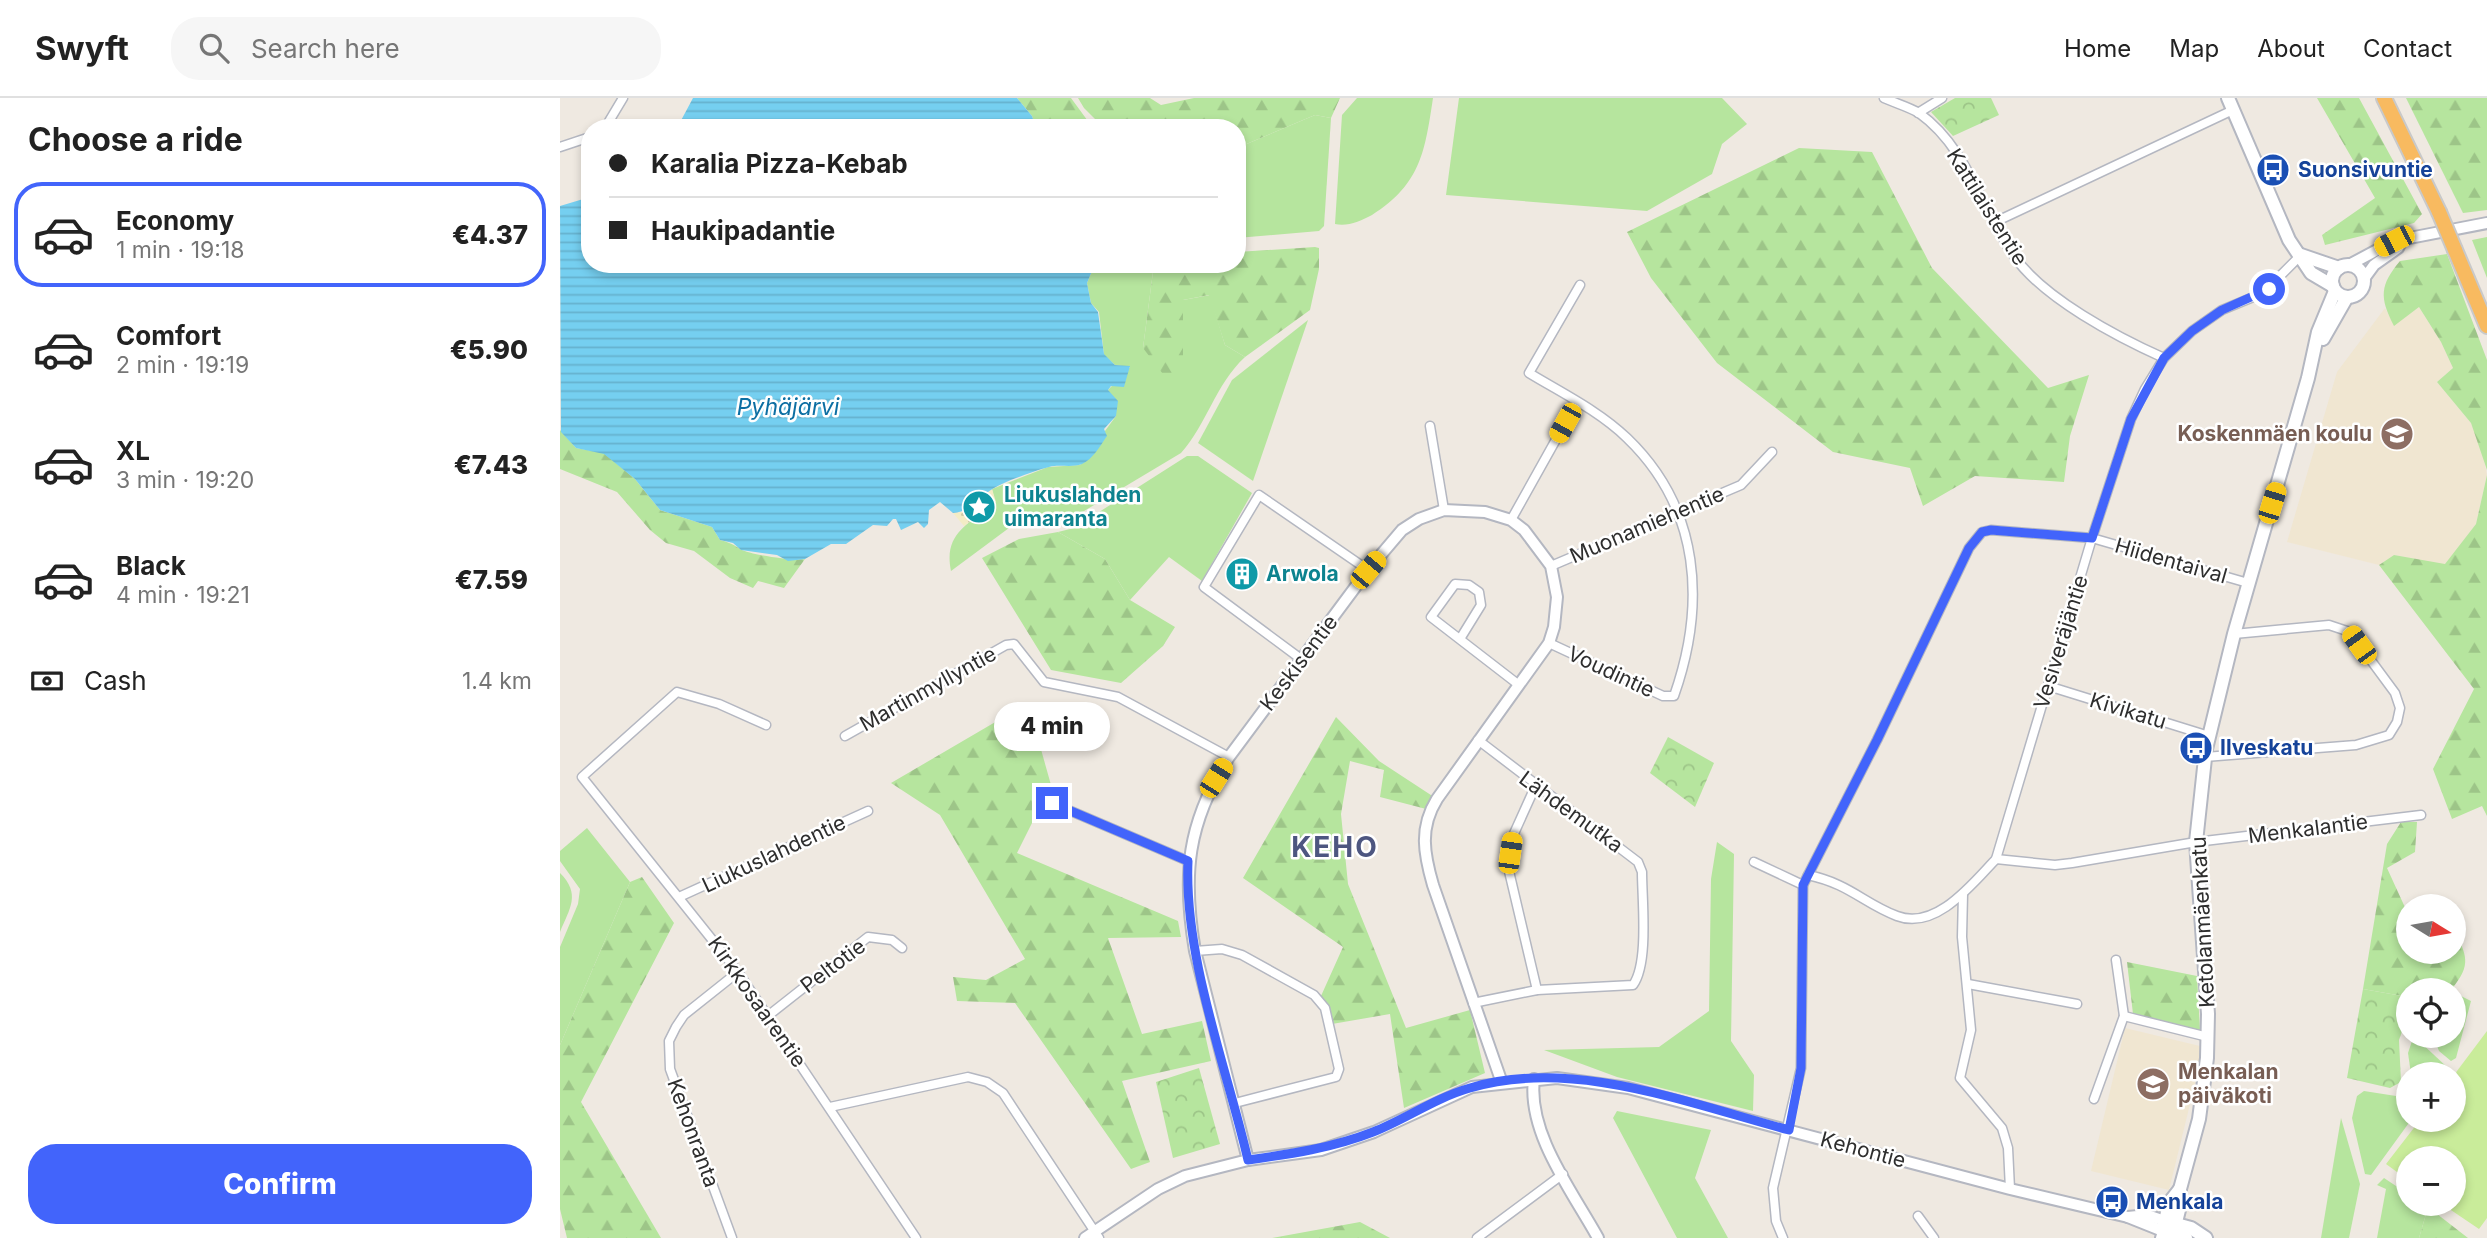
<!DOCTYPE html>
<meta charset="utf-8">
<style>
body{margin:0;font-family:Inter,sans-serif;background:#f6f6f6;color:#222;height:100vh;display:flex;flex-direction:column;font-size:26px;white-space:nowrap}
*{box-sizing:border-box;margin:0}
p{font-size:23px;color:#767676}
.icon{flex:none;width:38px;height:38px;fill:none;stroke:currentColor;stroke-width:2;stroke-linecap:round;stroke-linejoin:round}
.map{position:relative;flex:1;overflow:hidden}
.sheet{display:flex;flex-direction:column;background:#fff;width:560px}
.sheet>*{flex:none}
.guide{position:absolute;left:21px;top:21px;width:665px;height:154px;border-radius:28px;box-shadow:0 4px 10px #0003;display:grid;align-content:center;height:154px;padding:0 28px;background:#fff}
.needle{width:46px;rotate:101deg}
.buttons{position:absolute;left:1836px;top:796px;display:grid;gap:14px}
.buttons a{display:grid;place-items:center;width:70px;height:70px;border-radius:50%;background:#fff;box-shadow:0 4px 10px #0003;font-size:35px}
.end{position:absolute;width:32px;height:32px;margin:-16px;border:9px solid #4264fb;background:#fff;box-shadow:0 0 0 4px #fff}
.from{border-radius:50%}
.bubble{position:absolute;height:49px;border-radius:24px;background:#fff;box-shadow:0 4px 10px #0003;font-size:23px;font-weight:800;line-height:49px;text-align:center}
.car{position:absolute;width:21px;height:42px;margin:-21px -10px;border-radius:9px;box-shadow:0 0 5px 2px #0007;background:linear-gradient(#f5c518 24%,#345 0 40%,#f5c518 0 76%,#345 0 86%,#f5c518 0)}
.guide b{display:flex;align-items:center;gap:24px;height:66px;font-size:26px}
.guide b+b{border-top:2px solid #e0e0e0}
.guide i{width:18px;height:18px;background:#222}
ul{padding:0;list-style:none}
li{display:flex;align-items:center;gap:21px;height:105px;margin:0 14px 10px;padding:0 14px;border:4px solid transparent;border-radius:28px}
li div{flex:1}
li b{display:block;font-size:26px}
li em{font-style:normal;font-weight:800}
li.current{border-color:#4264fb}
li>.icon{width:63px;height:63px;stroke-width:1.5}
h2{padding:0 28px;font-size:32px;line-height:84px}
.pay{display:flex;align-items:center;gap:18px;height:77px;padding:0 28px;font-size:26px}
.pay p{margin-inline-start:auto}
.button{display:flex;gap:14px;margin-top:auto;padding:14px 28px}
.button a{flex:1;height:80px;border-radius:28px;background:#4264fb;color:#fff;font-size:28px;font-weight:800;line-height:80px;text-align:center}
header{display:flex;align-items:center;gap:42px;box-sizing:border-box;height:98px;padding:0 35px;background:#fff;border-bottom:2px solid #e0e0e0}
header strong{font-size:33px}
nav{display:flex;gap:38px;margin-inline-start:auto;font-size:24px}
.search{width:490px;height:63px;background:#f6f6f6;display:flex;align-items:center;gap:18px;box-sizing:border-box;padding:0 24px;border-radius:28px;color:#767676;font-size:26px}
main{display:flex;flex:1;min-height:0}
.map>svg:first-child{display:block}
.education{fill:#f0e6d1}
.grass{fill:#b6e59e}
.forest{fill:url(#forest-firs)}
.sand{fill:url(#sand-dots)}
.park{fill:url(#park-crowns)}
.pitch{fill:#c9ec9a}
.water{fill:url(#water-rules)}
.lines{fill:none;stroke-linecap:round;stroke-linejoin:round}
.minor-casing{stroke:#b4b7c1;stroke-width:11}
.tertiary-casing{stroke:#b4b7c1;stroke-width:14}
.secondary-casing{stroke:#b4b7c1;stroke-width:16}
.trunk-casing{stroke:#c9c9c9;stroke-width:18}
.minor{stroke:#fff;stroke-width:8}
.tertiary{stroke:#fff;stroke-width:10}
.secondary{stroke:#fff;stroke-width:12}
.trunk{stroke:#f8ba60;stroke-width:14}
.trunk-bridge-casing{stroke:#c9c9c9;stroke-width:18;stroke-linecap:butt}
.trunk-bridge{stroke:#f8ba60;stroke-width:14}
.route{stroke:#4264fb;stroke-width:9}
.labels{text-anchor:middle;stroke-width:5;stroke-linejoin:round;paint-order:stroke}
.transit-label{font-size:21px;font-weight:bold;fill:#164399;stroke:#fff;text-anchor:start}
.street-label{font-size:21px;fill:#2e2e2e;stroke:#fff}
.education-label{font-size:21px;font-weight:bold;fill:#785e54;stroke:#fff;text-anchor:end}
.culture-label{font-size:21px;font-weight:bold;fill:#0d838f;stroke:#fff;text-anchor:start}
.water-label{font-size:23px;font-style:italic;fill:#0d6fa3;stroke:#fff}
.district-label{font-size:28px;font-weight:bold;letter-spacing:2px;fill:#4d5680;stroke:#fff}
</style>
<header>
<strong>Swyft</strong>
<div class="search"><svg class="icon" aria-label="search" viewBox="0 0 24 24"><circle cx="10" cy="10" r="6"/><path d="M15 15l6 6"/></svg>Search here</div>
<nav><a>Home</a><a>Map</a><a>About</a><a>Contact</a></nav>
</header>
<main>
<section class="sheet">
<h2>Choose a ride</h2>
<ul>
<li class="current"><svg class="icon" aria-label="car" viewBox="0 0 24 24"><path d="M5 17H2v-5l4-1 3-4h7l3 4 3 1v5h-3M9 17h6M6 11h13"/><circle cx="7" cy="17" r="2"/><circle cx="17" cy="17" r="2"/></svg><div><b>Economy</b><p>1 min · 19:18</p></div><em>€4.37</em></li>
<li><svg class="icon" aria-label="car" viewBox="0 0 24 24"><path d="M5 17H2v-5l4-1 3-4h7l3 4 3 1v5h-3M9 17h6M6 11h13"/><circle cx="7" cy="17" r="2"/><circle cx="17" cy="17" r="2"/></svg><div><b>Comfort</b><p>2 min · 19:19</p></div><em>€5.90</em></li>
<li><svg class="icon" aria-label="car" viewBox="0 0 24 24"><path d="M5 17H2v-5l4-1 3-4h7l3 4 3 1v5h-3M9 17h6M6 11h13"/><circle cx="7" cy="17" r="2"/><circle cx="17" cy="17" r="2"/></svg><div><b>XL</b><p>3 min · 19:20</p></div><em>€7.43</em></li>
<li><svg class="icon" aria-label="car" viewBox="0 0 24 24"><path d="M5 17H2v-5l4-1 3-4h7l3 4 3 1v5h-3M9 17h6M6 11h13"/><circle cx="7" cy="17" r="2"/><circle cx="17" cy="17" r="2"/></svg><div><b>Black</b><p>4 min · 19:21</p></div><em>€7.59</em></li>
</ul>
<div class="pay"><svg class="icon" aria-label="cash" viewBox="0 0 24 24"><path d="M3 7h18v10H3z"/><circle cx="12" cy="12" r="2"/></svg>Cash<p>1.4 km</p></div>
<div class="button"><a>Confirm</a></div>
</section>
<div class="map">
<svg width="1927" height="1140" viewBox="0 0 1927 1140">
<defs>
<pattern id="forest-firs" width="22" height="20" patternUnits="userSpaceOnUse" patternTransform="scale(1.75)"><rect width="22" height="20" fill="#b6e59e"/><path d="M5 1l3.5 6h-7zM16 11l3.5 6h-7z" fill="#9dc588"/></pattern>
<pattern id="sand-dots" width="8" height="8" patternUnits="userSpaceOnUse" patternTransform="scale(1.75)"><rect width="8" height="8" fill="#f3ecc5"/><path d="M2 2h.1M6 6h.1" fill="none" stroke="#d1cbaa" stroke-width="1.8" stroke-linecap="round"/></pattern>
<pattern id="park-crowns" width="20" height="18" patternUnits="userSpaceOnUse" patternTransform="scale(1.75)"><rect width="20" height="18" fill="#b6e59e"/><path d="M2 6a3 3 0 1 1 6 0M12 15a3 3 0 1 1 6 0" fill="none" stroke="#9dc588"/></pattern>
<pattern id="water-rules" width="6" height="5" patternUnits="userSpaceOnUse" patternTransform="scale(1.75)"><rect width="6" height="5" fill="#75cff0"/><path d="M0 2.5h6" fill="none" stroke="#66b2ce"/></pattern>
</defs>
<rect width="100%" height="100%" fill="#efe9e1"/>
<g class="education">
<path d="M1859,209L1881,244L1893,270L1877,284L1911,325L1922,352L1927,377L1916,426L1885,467L1834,457L1819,467L1727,444L1777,274L1825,210L1834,227Z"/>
<path d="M1565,930L1644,949L1609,1092L1531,1073Z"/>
</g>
<g class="grass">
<path d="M797,0H873C865,53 861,86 812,117C801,123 787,129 775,126L782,17Z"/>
<path d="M899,0H1162L1187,26L1162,46L1152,76L1087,113L886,97Z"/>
<path d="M755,17L771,20L764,128L759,133L677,140V50Z"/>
<path d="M535,166H594L583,250L623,270V202L650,197L665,247L685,259C655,287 647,326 621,355L499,428L488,429L468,421L453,427L391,473C383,434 410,426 435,404L432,391L488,369L520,367L556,318L548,292L570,269L555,267L544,257L539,214L531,205L527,185Z"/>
<path d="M748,222L693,383L638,345L672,282Z"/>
<path d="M627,358H638L692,395L642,483L609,459L570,502L545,461L498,434L514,430Z"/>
<path d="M27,730L70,784L0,947V849L18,806L20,791L0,763V753Z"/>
<path d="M1157,744L1174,756L1171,943L1194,977L1193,1013L1057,979L984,952L1099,949L1149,913L1151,781Z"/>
<path d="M0,775C21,796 10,810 0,834Z"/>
<path d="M1899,897L1911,903L1896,960L1891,963L1879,953L1873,938H1894V904Z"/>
<path d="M1858,942L1888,970L1883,976H1851L1848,955L1852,943Z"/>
<path d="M1848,992V1022H1851L1811,1077L1805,1076L1792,1020L1797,998L1804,993L1836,998Z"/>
<path d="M1057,1013L1151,1032L1135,1080L1168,1140H1117L1053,1020Z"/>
<path d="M1781,1020L1800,1086L1789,1140H1761Z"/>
<path d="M1824,1080L1848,1096V1106L1868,1109L1859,1140H1817L1826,1091L1817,1087Z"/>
</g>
<g class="forest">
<path d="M457,0H511L533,30H476L472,18Z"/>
<path d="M518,0H590L601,7L634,0H780L771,20L755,17L677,50V30H544L524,10Z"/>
<path d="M1757,0H1799L1862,116L1854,125L1765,147L1762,137L1815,100Z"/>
<path d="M1846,0H1927V112L1903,115Z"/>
<path d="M1239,50L1312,54L1372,170L1488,290L1529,277L1510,338L1504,384L1415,378L1363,408L1350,370L1273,354L1157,265L1091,180L1067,134Z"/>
<path d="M1927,139V180L1912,142Z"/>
<path d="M755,149L759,150V171L750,212L685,259L665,247L649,197L623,202V270L606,280L583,250L594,166H677V154Z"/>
<path d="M1887,156L1927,262V372L1911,325L1877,284L1893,270L1881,244L1859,209L1834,228C1819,199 1820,187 1840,163Z"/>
<path d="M0,332L16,350L44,355L75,381L100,412L152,429L160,442C168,444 173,446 180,451C191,457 232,463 245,461L224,490L198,483L193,490L170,480L134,453L106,445L90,432L57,394L0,371Z"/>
<path d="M1927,377V718L1922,708L1892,721L1873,671L1914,591L1819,467L1834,457L1885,466L1916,426Z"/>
<path d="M498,434L545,461L570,502L615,529L603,548L561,585L491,572L422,460L459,441Z"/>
<path d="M468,605L491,687L457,755L618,823L621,839L548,840L582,936L642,923L651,963L562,983L590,1064L571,1071L455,905L397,903L393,879L426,882L465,861L380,717L331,685Z"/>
<path d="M776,619L819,663L877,701L870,712L820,699L824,672L790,663L781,716L788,786L846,930L910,912L925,975L844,1010L830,916L772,926L767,907L761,898L783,849L683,780Z"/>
<path d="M1841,724H1857L1855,754L1827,770L1848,816V854H1894V829C1906,859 1913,865 1891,892H1848V899L1803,891L1827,746Z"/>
<path d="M82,779L114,825L21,1004L101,1140H7L0,1111V947L70,784Z"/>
<path d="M1567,864L1637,878L1640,932L1573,916Z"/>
<path d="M1868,1109L1908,1140H1859Z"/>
<path d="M800,1124L830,1140H712Z"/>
</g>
<path class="sand" d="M432,391L436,404L404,428L393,415L403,414Z"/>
<g class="park">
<path d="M1395,0H1431L1439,17L1393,38L1371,14Z"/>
<path d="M1108,639L1154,665L1135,709L1090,675Z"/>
<path d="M1803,891L1848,899V916L1839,942L1841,984L1830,990L1787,980Z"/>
<path d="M639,970L660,1046L613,1060L596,984Z"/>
</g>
<path class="pitch" d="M1927,933V1120L1919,1131L1882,1106H1894V1060H1848V1082L1826,1066L1860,1022H1894V977Z"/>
<g class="water">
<path d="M133,0H457L472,18L476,30H117Z"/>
<path d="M30,99V166H535L527,185L531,205L538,214L544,256L555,267L570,268L564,289L551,288L548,292L558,303L556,318L544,331L547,338C540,348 533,361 522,366C512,370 499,366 489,369C474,373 449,382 434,390C420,398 410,414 393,415L380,404L369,412L368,426L364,430L358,424L341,432L336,421H333L327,428L313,427L286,446H271L245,461L228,463L217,457L181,452L173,445L160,442L152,429L100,412L75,381L44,356L16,350L1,334L0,108Z"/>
</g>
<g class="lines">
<defs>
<g id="minor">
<path d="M1324,0C1335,5 1349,9 1359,15C1408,50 1421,111 1454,158C1483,200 1557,239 1604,260"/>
<path d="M1358,15L1382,0"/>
<path d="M45,30L63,0"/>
<path d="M0,49L30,39"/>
<path d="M1435,124L1673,12"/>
<path d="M870,328L884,412"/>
<path d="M951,422L1017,304"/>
<path d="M991,468L1181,387L1212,354"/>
<path d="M900,541L921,507L919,494L909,487L895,486L871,519L959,587"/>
<path d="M989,545L1103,598H1114C1146,507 1141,411 1067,340C1039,313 1002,295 969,275L1020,187"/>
<path d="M741,561L644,489L699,397L808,472"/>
<path d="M1488,588L1649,638"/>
<path d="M206,627L159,606L117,594L22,679L178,874L356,1140"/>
<path d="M285,638L446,547L454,546L484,584L558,599L669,659"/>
<path d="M1645,659L1796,647L1829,637L1837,624L1840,610L1835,595L1790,534L1769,527L1674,536"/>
<path d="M975,689L952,740L948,769L977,892"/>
<path d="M492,705L628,763"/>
<path d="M1436,761L1495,767L1512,765L1636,744L1861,717"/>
<path d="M1194,764L1243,787"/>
<path d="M1248,777C1290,786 1303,805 1337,818C1376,833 1413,785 1436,761L1532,440L1571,321L1585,291L1604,260L1632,233L1662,212L1703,195L1741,157"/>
<path d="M1403,796L1402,839L1411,932L1400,980L1442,1030L1448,1050L1450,1091"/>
<path d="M119,799L308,713"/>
<path d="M635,853L662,851L682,857L754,897L765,910L779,971L776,979L675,1005"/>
<path d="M1408,886L1517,906"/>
<path d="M913,905L977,892L1073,887C1089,865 1082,802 1082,774L1078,764L918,642"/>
<path d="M209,917L308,839L332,842L342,850"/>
<path d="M1564,918L1648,939"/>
<path d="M1534,1001L1564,918L1556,862"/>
<path d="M270,1009L408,979L427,984L443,995L539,1140"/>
<path d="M1358,1118L1374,1140"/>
<path d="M172,1140L110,971L109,943L116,929L124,917L178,874"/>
<path d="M917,1140L1003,1076"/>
<path d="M1223,1140L1216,1123L1213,1090L1241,970L1243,787L1317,642L1409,450L1422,434L1431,432L1532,440L1688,485"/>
</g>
<g id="tertiary">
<path d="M1789,167L1834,143L1927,125"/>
<path d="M1803,182L1814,167L1838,150L1841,144"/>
<path d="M974,981C967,1035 1012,1093 1038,1140"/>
<path d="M688,1062L635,853C622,777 627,725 669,659L808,472L842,432L859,421L884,412L925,414L951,422L964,432L991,468L997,499L994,529L989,545L877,701C859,730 864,756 873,787L942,985"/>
<path d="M1568,1119L1587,1117L1605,1123"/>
<path d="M525,1140L598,1091L625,1078L688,1062L761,1052L814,1034L912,989L997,980L1068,990L1450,1091L1568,1119L1603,1133L1601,1140"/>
</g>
<g id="secondary">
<path d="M1668,0L1729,142L1751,175L1773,188"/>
<path d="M1741,157L1779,170"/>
<circle cx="1788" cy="183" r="16"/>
<path d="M1763,241L1787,199"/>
<path d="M1620,1091L1609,1105L1603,1133L1626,1140"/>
<path d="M1609,1124L1631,1130L1646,1140"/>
<path d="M1613,1136L1620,1108V1091L1639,1021L1647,960L1648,916L1636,744L1646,651L1674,536L1748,280L1758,234L1775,193"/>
</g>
<g id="trunk">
<path d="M1824,0L1879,114"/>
<path d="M1895,152L1927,228"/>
</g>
</defs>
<use href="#minor" class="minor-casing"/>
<use href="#tertiary" class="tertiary-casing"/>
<use href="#secondary" class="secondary-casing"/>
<use href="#trunk" class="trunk-casing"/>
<use href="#minor" class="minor"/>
<use href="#tertiary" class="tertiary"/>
<use href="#secondary" class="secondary"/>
<use href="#trunk" class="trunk"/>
<defs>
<path id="trunk-bridge" d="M1879,114L1895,152"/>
</defs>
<use href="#trunk-bridge" class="trunk-bridge-casing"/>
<use href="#trunk-bridge" class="trunk-bridge"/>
</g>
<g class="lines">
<path class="route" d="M492,705L628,763C624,860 666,967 688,1062C731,1056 772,1050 813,1034C846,1021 875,1000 910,990C1012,959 1130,1006 1229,1032L1241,970L1243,787L1317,642L1409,450L1422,434L1431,432L1532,440L1571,321L1604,260L1632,233L1662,212L1709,191"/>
</g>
<defs>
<symbol id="bus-disc" viewBox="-11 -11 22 22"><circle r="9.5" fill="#1a4fb4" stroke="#fff"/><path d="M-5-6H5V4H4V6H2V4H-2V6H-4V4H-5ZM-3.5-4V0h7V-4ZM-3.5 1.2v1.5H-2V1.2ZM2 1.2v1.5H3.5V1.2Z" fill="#fff"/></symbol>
<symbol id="school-disc" viewBox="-11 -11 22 22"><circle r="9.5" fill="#8d6e63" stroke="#fff"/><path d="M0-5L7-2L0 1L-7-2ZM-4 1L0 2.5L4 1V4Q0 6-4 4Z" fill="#fff"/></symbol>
<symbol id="sight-disc" viewBox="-11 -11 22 22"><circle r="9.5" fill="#0f9aa8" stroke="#fff"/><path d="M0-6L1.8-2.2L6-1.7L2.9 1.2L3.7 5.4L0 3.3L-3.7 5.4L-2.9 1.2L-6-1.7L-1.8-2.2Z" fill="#fff"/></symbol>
<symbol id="building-disc" viewBox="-11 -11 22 22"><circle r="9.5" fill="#0f9aa8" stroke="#fff"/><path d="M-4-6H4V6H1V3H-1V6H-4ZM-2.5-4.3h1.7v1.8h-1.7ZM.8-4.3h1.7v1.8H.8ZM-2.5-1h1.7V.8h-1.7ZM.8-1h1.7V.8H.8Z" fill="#fff"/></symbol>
</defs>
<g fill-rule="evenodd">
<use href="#bus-disc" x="1694" y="53" width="38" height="38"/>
<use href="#school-disc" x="1818" y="317" width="38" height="38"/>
<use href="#sight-disc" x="400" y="390" width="38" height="38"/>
<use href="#building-disc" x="663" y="457" width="38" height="38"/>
<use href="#bus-disc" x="1617" y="631" width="38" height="38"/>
<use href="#school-disc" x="1574" y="967" width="38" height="38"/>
<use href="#bus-disc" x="1533" y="1085" width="38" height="38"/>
</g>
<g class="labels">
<g class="transit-label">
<text x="1738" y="79">Suonsivuntie</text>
<text x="1660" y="657">Ilveskatu</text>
<text x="1576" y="1111">Menkala</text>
</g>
<g class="street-label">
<text transform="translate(1427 109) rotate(58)" y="7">Kattilaistentie</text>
<text transform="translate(1087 427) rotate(-23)" y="7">Muonamiehentie</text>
<text transform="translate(1611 463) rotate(16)" y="7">Hiidentaival</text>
<text transform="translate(1501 544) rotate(-73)" y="7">Vesiveräjäntie</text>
<text transform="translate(739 565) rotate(-53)" y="7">Keskisentie</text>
<text transform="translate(1051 574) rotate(25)" y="7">Voudintie</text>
<text transform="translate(368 591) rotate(-29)" y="7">Martinmyllyntie</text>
<text transform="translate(1568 613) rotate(17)" y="7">Kivikatu</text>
<text transform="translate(1011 714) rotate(36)" y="7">Lähdemutka</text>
<text transform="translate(1748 731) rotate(-7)" y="7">Menkalantie</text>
<text transform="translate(214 756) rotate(-25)" y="7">Liukuslahdentie</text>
<text transform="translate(1643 824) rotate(-93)" y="7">Ketolanmäenkatu</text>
<text transform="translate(273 868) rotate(-37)" y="7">Peltotie</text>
<text transform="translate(197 904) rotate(55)" y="7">Kirkkosaarentie</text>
<text transform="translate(133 1035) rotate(70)" y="7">Kehonranta</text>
<text transform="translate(1303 1052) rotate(15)" y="7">Kehontie</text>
</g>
<g class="education-label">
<text x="1812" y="343">Koskenmäen koulu</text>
<text x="1618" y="981" text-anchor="start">Menkalan<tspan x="1618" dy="24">päiväkoti</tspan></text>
</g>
<g class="culture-label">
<text x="444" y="404">Liukuslahden<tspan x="444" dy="24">uimaranta</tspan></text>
<text x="706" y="483">Arwola</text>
</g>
<g class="water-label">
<text x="228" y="317">Pyhäjärvi</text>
</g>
<g class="district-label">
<text x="775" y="759">KEHO</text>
</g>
</g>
</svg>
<div class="buttons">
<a><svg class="needle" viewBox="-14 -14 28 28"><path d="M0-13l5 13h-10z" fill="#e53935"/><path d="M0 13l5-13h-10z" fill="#767676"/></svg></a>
<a><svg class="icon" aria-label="locate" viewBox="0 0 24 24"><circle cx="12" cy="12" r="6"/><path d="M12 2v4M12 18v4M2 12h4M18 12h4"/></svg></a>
<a>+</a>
<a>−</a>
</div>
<i class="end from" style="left:1709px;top:191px"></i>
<i class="end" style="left:492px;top:705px"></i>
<div class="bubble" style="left:434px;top:604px;width:116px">4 min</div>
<i class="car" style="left:1834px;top:143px;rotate:243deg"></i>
<i class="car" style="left:1005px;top:325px;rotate:209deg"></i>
<i class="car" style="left:1712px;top:405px;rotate:17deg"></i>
<i class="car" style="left:808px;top:472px;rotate:40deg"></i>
<i class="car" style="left:1799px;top:547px;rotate:324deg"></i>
<i class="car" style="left:656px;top:680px;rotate:32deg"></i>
<i class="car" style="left:950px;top:755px;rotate:8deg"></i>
<div class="guide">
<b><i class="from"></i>Karalia Pizza-Kebab</b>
<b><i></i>Haukipadantie</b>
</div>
</div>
</main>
